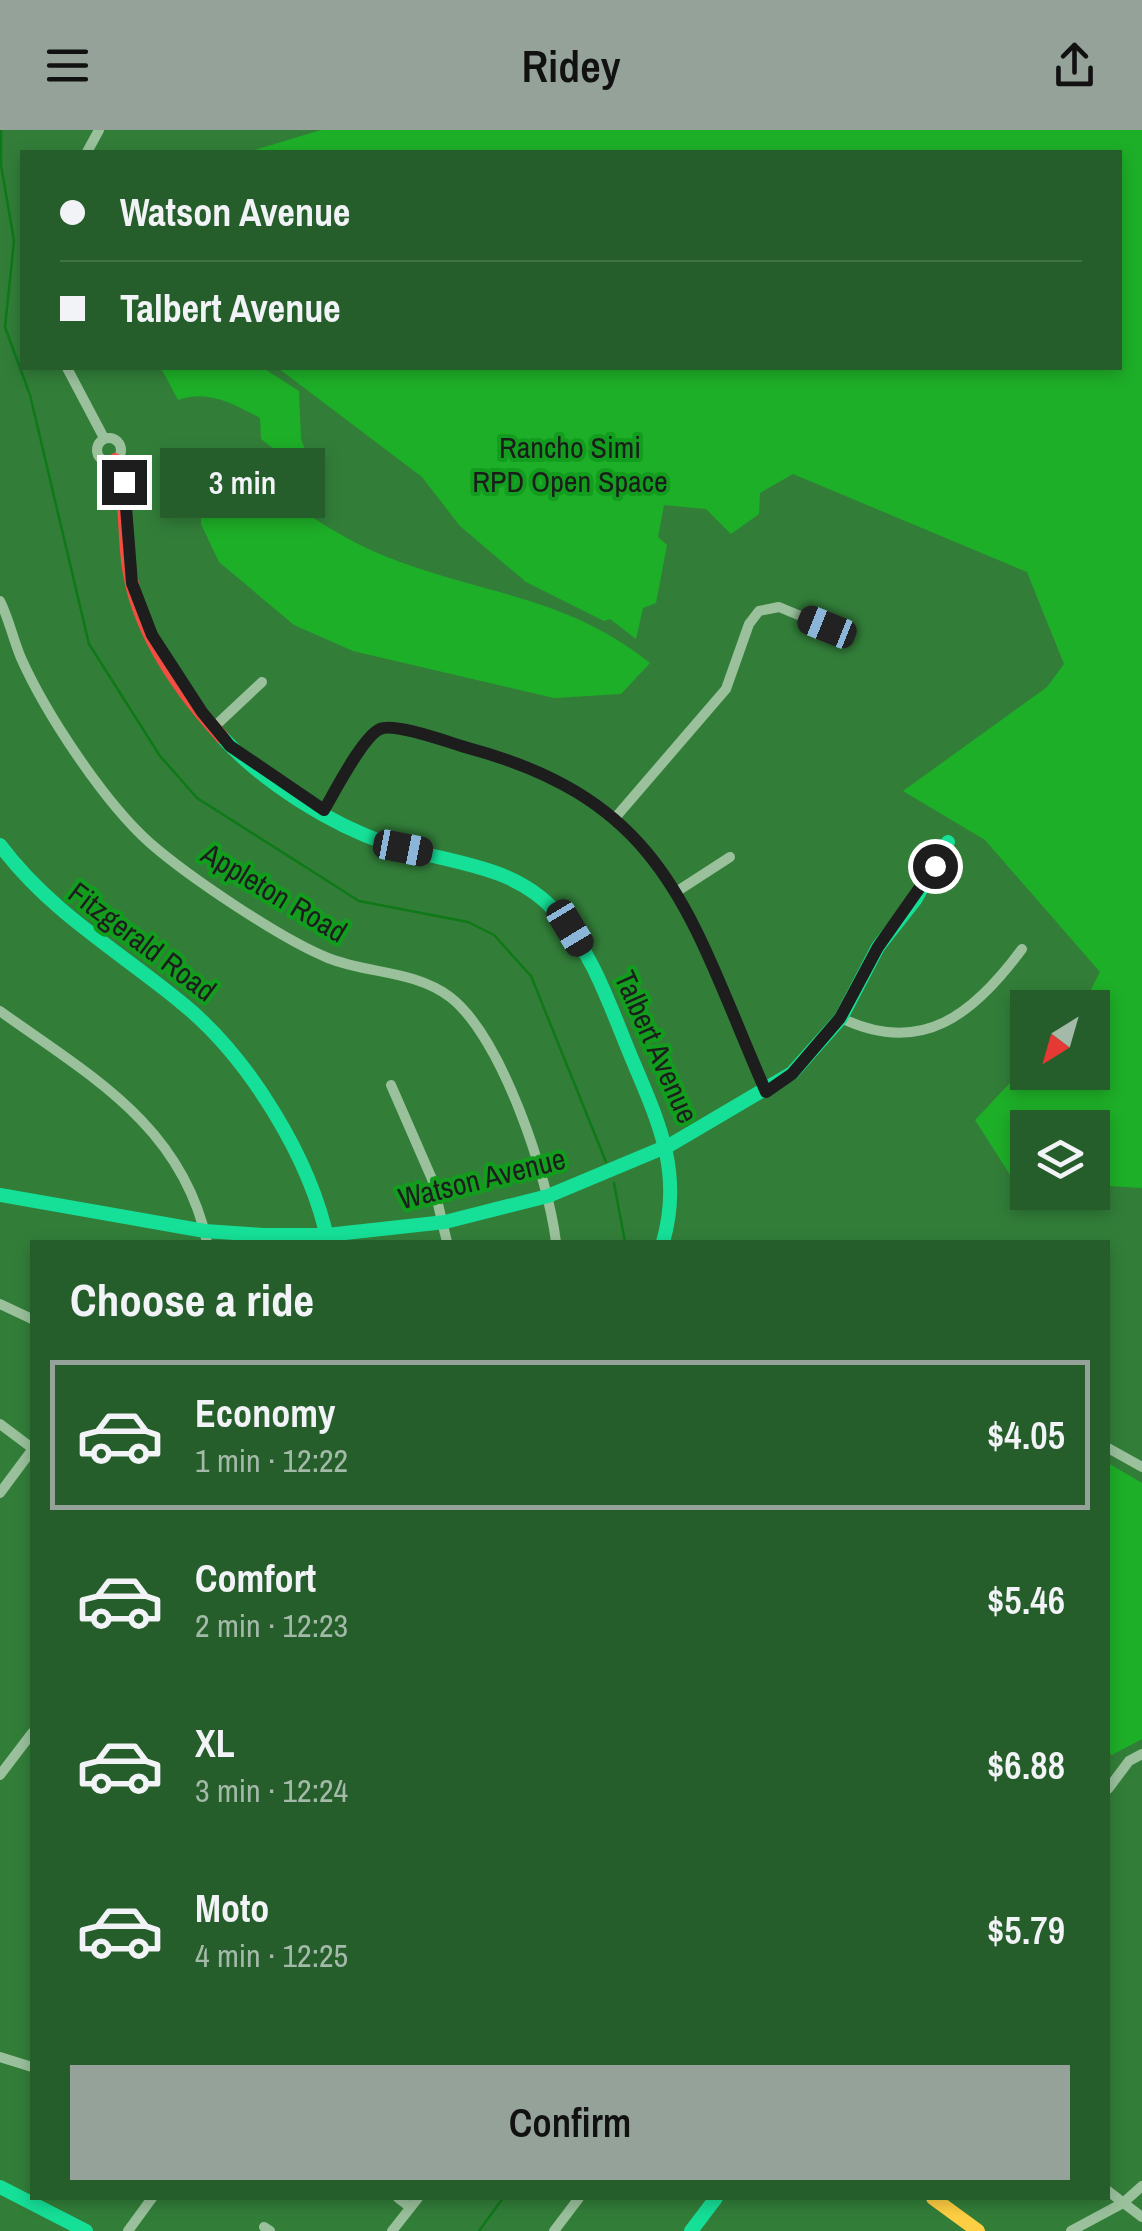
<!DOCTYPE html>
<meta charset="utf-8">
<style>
body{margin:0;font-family:"Archivo Narrow",sans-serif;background:#326737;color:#f1f3f6;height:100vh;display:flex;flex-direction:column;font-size:38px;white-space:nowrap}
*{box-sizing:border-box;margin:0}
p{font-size:32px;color:#a4baa9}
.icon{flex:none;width:55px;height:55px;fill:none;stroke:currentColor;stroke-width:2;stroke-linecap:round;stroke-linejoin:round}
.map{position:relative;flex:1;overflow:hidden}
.drawer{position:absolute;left:30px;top:1110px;width:1080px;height:960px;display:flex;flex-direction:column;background:#265e2b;border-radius:0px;box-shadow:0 5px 15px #0003}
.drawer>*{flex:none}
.hud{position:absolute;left:20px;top:20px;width:1102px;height:220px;border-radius:0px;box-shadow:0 5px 15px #0003;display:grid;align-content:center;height:220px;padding:0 40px;background:#265e2b}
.needle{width:65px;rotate:217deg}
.fabs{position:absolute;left:1010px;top:860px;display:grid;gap:20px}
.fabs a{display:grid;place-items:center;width:100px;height:100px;border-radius:0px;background:#265e2b;box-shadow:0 5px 15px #0003;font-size:50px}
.end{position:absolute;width:45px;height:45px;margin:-22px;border:12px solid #1d1d1d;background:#fff;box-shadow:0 0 0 5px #fff}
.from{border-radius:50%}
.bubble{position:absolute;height:70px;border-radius:0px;background:#265e2b;box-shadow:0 5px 15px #0003;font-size:32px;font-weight:600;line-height:70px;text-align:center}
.car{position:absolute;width:30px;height:60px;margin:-30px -15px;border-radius:12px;box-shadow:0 0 8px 2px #0007;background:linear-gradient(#222 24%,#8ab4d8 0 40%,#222 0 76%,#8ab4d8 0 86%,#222 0)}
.hud b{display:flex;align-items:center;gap:35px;height:95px;font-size:38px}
.hud b+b{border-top:2px solid #427347}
.hud i{width:25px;height:25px;background:#f1f3f6}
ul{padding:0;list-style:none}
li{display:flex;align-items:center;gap:30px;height:150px;margin:0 20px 15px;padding:0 20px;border:5px solid transparent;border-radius:0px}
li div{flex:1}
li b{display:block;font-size:38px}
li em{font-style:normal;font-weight:600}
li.current{border-color:#95a299}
li>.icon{width:90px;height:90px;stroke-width:1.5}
h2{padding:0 40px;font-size:45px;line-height:120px}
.cta{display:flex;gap:20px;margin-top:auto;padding:20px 40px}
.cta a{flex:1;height:115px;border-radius:0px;background:#95a299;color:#111;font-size:40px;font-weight:600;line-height:115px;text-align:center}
header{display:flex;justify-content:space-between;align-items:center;height:130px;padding:0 40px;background:#95a299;color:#111;font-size:45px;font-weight:600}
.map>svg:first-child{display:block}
.green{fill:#1eaf28}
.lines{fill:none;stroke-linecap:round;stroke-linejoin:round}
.stream{stroke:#0f7918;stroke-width:2.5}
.street{stroke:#9ac19c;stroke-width:10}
.fast{stroke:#16e098;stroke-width:14}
.slow{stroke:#ffcf43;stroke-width:14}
.jam{stroke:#f24e42;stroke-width:14}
.route{stroke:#1d1d1d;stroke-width:12}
.labels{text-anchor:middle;stroke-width:8;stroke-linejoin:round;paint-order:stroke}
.park-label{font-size:30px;fill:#1b1d1b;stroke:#139d1e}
.street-label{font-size:30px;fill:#1d1d1d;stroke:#139d1e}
</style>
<header><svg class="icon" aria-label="menu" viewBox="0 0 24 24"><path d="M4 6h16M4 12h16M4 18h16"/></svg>Ridey<svg class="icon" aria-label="share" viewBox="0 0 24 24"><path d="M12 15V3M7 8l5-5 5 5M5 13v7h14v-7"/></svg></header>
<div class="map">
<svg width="1142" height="2101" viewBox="0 0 1142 2101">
<rect width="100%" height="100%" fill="#327e39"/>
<g class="green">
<path d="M321,0H1142V1058L1093,1055L1092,998H1028L1027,1052L1014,1051L975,990L1027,935L1028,942H1092V878L1082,877L1100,842L985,710L903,661L1047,557L1064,534L1027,442L793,344L760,363L759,384L731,404L706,379L664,375L658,407L667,415L656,473L643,478L636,509L610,489L604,491L526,452L460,396L422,347L278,238H1120V22H248Z"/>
<path d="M161,238H263L299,261L301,309L310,332L287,329L261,309L260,288C234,274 207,259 178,270Z"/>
<path d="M248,344C293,374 336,407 387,427C483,465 565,465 650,533L621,564L554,568L353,521L294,495L219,432L201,394L202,350Z"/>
<path d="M1108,1333L1142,1353V1609L1112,1625L1108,1622Z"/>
</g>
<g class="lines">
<g class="stream">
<path d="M1,0V35L14,111L5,197L30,265L89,514L160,626L197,668L359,771L468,792L494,805L531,846L606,1032"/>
<path d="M614,1053L625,1112"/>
<path d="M479,2101L503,2068"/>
</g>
<g class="street">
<path d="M87,22L99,0"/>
<path d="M67,238L104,308"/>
<circle cx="109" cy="320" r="12"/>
<path d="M0,471C9,489 13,509 21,528C46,584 104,672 150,713C189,747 281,809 328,828C368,844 414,840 450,867C502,907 548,1047 556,1112"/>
<path d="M213,598L262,552"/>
<path d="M324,680C335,663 363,606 380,599C395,592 450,613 468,618C670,672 690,790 766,962"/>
<path d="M615,688L726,559L749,494L759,481L779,477L827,497"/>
<path d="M676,762L730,727"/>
<path d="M0,881C89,945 182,995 207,1112"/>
<path d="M841,888C922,927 974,884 1022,819"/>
<path d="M391,955L432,1049L447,1112"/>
<path d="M0,1174L32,1189"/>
<path d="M0,1294L32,1318"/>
<path d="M1108,1318L1142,1337"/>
<path d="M0,1363L32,1320"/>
<path d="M0,1645L32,1603"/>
<path d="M1108,1659L1129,1631L1142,1624"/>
<path d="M0,1927L32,1937"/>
<path d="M1108,2061L1142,2087"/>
<path d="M398,2068L410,2077"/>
<path d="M264,2097L270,2101"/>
<path d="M128,2101L152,2068"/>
<path d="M392,2101L418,2068"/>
<path d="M554,2101L579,2068"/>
<path d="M1071,2101L1123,2073L1142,2056"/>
</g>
<g class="fast">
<path d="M222,607C264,653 330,694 388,714C445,733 512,733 555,781C595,824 612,883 635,936C661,997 682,1046 663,1112"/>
<path d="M0,715C51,783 119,821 183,874C249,928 311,1029 328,1112"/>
<path d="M0,1065L205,1101L263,1105H327L445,1092L548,1066L670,1015L792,943L841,888L878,817L915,770L948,712"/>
<path d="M0,2057L86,2101"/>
<path d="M691,2101L716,2068"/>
</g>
<path class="slow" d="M933,2068L978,2101"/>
<path class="jam" d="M115,330C128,366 123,401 129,438C138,501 180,561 222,607"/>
</g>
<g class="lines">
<path class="route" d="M124,352L132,453L152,505L202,582L230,616L324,680C334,663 363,606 380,599C395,592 450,613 468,618C670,672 690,789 766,962L792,944L840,888L878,817L935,736"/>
</g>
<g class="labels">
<g class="park-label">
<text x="570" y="328">Rancho Simi<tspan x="570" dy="34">RPD Open Space</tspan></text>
</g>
<g class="street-label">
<text transform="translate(274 763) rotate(31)" y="10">Appleton Road</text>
<text transform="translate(142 812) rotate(37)" y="10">Fitzgerald Road</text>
<text transform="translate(656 917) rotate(66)" y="10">Talbert Avenue</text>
<text transform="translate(482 1049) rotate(-14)" y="10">Watson Avenue</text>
</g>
</g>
</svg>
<div class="fabs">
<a><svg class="needle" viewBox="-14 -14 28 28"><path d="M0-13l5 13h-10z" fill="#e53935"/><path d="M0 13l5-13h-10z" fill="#a4baa9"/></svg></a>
<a><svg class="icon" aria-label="layers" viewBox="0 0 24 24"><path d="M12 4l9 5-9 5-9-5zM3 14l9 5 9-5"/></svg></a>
</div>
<i class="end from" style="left:935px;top:736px"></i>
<i class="end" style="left:124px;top:352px"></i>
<div class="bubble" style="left:160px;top:318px;width:165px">3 min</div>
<i class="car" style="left:827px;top:497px;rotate:292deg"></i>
<i class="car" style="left:403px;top:718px;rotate:101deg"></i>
<i class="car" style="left:570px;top:798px;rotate:149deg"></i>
<div class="hud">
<b><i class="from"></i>Watson Avenue</b>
<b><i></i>Talbert Avenue</b>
</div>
<section class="drawer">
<h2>Choose a ride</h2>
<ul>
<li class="current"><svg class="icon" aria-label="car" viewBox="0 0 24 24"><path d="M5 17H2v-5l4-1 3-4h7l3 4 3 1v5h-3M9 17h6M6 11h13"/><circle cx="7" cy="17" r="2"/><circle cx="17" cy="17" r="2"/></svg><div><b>Economy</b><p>1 min · 12:22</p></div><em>$4.05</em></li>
<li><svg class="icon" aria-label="car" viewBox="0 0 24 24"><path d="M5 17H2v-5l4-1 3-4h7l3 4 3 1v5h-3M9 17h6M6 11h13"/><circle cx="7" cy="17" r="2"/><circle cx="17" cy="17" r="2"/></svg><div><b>Comfort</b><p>2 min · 12:23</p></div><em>$5.46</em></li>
<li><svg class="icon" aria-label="car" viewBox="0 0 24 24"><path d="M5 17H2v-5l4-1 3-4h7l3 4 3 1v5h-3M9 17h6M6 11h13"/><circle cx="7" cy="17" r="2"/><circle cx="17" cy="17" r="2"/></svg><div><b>XL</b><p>3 min · 12:24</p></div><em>$6.88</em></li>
<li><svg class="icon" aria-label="car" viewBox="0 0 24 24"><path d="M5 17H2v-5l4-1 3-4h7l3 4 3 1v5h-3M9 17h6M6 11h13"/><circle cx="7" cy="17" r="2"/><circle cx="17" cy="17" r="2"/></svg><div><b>Moto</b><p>4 min · 12:25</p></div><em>$5.79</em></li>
</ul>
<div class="cta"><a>Confirm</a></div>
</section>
</div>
